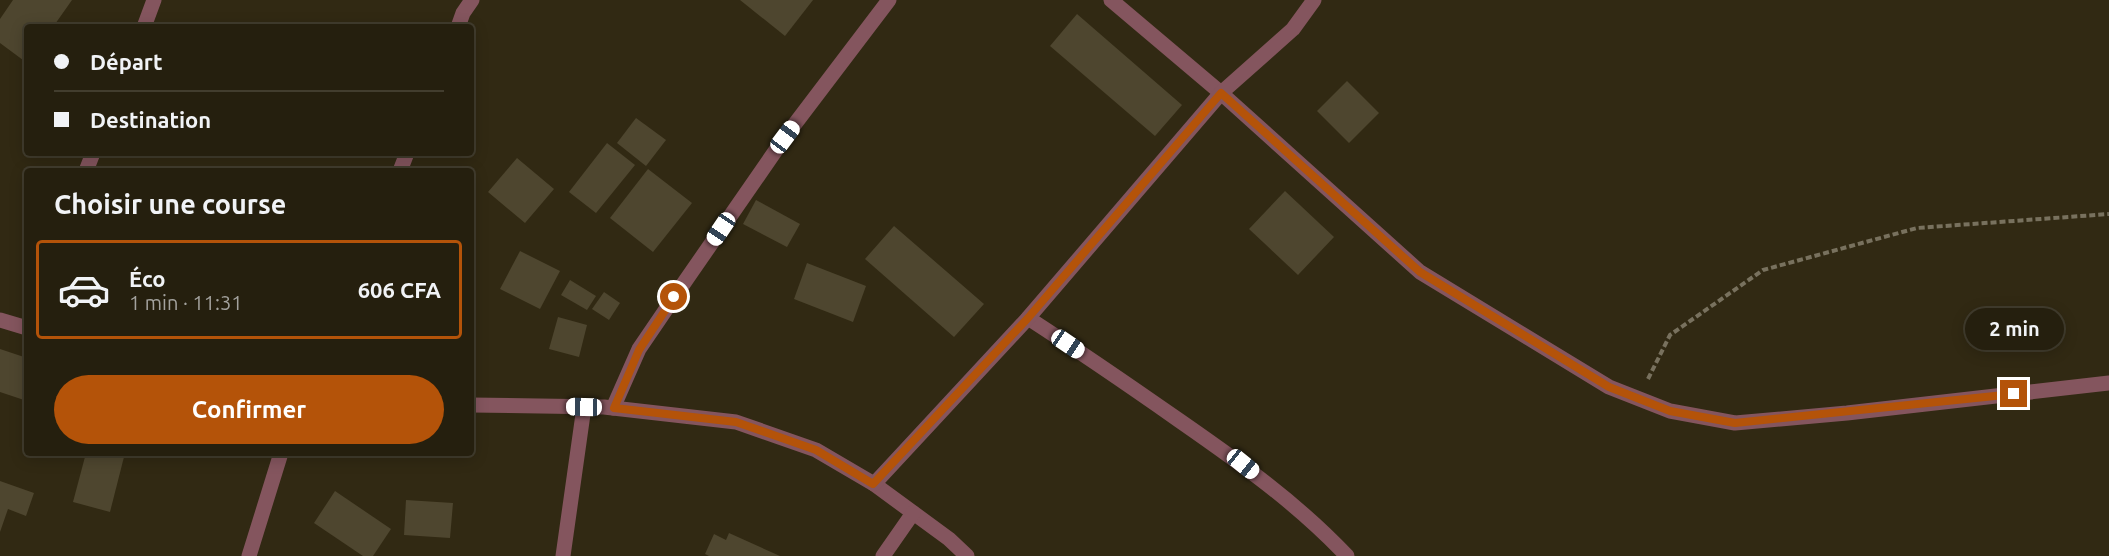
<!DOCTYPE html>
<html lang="fr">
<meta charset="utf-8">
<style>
body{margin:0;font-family:Ubuntu,sans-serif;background:#2d2717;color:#f1f3f6;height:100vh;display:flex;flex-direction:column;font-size:22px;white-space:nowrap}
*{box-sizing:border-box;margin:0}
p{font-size:20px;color:#a3a29e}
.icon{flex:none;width:33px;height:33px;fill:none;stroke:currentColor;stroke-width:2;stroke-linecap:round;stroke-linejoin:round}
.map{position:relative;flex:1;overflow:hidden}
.side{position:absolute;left:24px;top:168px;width:450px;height:288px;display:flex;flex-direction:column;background:#251f0e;border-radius:6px;box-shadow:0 3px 15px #0003,0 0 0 2px #423d2e}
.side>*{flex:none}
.guide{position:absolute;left:24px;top:24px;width:450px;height:132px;border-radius:6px;box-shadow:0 3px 15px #0003,0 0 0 2px #423d2e;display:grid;align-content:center;height:132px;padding:0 30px;background:#251f0e}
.end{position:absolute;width:27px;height:27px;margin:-14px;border:8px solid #b45309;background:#fff;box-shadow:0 0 0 3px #fff}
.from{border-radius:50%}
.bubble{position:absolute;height:42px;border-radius:21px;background:#251f0e;box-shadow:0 3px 15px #0003,0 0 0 2px #423d2e;font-size:20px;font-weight:700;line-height:42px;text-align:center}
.car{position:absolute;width:18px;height:36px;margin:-18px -9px;border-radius:8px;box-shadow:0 0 4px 2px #0007;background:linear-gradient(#fff 24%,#345 0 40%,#fff 0 76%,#345 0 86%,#fff 0)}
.guide b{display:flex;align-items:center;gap:21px;height:57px;font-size:22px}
.guide b+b{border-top:2px solid #423d2e}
.guide i{width:15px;height:15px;background:#f1f3f6}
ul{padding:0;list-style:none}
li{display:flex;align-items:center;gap:18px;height:99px;margin:0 12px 9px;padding:0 18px;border:3px solid transparent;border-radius:6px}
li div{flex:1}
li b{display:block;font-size:22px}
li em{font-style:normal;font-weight:700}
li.on{border-color:#b45309}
li>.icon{width:54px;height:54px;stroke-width:1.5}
h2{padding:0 30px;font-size:27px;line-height:72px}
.action{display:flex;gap:12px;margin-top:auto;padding:12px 30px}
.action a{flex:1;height:69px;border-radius:36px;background:#b45309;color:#fff;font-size:24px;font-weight:700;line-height:69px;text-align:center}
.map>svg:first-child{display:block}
.building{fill:#4e462f}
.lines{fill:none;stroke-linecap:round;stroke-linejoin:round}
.path{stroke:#78715e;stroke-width:4;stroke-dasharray:6 3;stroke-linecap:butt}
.street{stroke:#84555e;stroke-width:15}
.route{stroke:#b45309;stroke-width:8}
</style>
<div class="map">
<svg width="2109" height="556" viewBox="0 0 2109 556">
<rect width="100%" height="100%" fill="#312913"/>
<g class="building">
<path d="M13,0H72L53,27H27V63L0,43V19Z"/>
<path d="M740,0H813L785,36Z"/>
<path d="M1077,14L1182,105L1155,136L1050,46Z"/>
<path d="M1347,81L1379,113L1349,143L1317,111Z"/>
<path d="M636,118L666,140L646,166L617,143Z"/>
<path d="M607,143L635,165L596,213L569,192Z"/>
<path d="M517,158L554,189L525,223L488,192Z"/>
<path d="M648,169L692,203L653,252L610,218Z"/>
<path d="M1285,191L1334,237L1298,275L1249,229Z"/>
<path d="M756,200L800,224L787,247L743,224Z"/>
<path d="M894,226L984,304L954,337L865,259Z"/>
<path d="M520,251L560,271L540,309L500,289Z"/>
<path d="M807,263L866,286L853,322L794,299Z"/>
<path d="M570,280L596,296L587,310L561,295Z"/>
<path d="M604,292L620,303L609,320L592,309Z"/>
<path d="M558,317L587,325L579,357L549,349Z"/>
<path d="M0,349L27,358V401L0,392Z"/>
<path d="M86,453H125L110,512L73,502Z"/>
<path d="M0,481L34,493L26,516L8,509L0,532Z"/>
<path d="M335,491L391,529L373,556H363L314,523Z"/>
<path d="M406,500L453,503L450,538L404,535Z"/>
<path d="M729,533L780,556H709L705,554L714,534L726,540Z"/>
</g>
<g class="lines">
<path class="path" d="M1648,379L1670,335L1763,270L1917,228L2109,214"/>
<g class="street">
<path d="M1111,0L1221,93L1420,272L1609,387L1670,411L1735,423L1847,413L2109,383"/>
<path d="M144,27L154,0"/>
<path d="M458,27L463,13L472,0"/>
<path d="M86,171L93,153"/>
<path d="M400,171L407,153"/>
<path d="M1028,318C1079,351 1130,386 1180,421C1239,462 1297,503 1347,556"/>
<path d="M0,320L27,328"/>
<path d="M471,405L604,407L736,422L816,450L874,484L949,539L967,556"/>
<path d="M613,408L639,349L686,280L785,137L889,0"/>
<path d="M874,484L1028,318L1221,93L1293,29L1314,0"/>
<path d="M249,556L281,453"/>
<path d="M563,556L584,407"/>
<path d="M883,556L913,513"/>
</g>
</g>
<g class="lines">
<path class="route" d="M674,297L639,350L614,408L736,422L816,450L873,484L1028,318L1221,93L1420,272L1609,387L1670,411L1735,423L2014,394"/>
</g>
</svg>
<i class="end from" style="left:674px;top:297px"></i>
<i class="end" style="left:2014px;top:394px"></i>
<div class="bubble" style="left:1965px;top:308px;width:99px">2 min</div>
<i class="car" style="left:785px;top:137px;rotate:37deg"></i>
<i class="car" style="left:721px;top:229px;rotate:214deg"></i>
<i class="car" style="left:1068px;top:344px;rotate:124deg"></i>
<i class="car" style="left:584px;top:407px;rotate:271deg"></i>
<i class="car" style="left:1243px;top:464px;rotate:129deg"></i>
<div class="guide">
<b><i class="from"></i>Départ</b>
<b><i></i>Destination</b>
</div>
<section class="side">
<h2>Choisir une course</h2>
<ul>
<li class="on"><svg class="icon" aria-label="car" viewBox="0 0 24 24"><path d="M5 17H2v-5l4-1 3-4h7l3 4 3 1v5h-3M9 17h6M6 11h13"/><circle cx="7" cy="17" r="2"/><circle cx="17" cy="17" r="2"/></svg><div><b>Éco</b><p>1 min · 11:31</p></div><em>606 CFA</em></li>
</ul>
<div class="action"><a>Confirmer</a></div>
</section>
</div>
